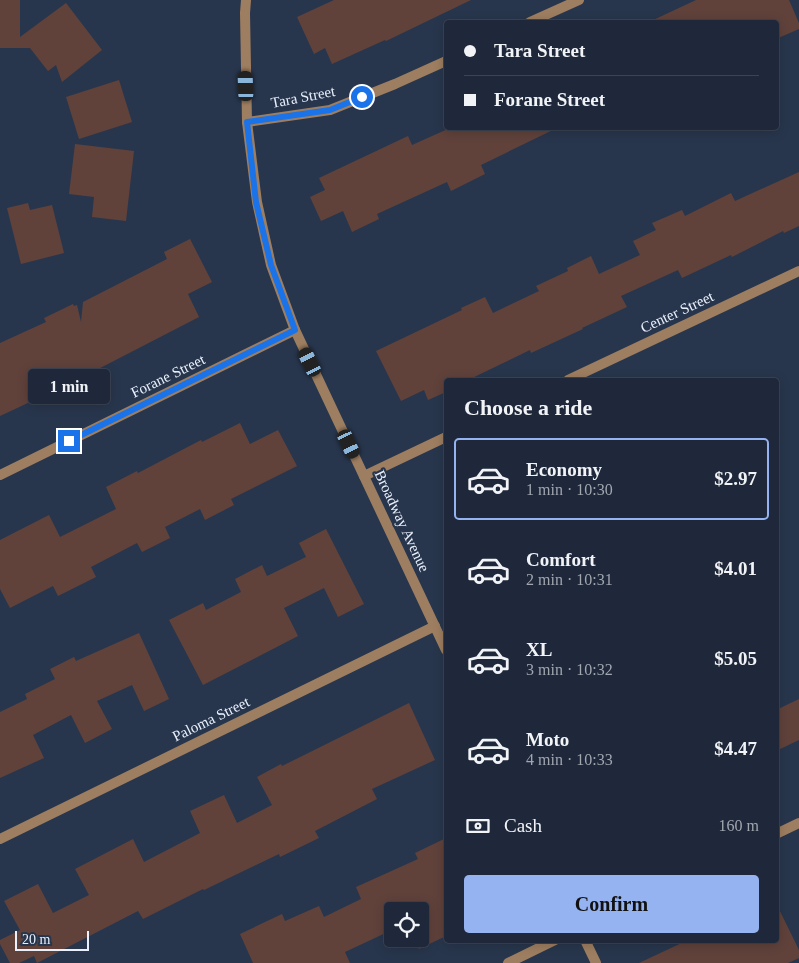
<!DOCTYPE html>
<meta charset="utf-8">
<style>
body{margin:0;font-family:"Times New Roman",serif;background:#263042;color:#f1f3f6;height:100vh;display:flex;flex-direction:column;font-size:19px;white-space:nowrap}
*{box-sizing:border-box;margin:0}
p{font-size:16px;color:#a1a6af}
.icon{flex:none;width:28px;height:28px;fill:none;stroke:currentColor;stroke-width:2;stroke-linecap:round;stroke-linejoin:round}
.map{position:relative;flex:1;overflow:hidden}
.side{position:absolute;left:444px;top:378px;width:335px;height:565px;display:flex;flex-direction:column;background:#1e283a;border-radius:5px;box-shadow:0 2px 12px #0003,0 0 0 1px #3c4454}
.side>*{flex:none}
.banner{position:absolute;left:444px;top:20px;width:335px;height:110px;border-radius:5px;box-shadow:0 2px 12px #0003,0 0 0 1px #3c4454;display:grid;align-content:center;height:110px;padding:0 20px;background:#1e283a}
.fabs{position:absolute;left:384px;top:902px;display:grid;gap:10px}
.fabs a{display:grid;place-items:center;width:45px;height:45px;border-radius:5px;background:#1e283a;box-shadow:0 2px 12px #0003,0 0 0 1px #3c4454;font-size:25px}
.scale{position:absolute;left:15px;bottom:12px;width:74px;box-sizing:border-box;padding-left:5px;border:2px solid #e9f0fc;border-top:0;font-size:14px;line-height:18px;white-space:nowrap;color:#e9f0fc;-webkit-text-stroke:4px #28364d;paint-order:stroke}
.end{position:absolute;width:22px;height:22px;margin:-11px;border:6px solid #1a73e8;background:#fff;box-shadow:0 0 0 2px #fff}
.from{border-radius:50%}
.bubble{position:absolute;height:35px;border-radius:5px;background:#1e283a;box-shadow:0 2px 12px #0003,0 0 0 1px #3c4454;font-size:16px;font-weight:700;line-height:35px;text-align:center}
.car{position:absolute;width:15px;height:30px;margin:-15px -8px;border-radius:6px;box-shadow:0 0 4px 1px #0007;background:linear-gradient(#222 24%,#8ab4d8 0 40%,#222 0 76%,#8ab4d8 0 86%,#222 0)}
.banner b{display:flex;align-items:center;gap:18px;height:48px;font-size:19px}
.banner b+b{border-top:1px solid #3c4454}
.banner i{width:12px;height:12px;background:#f1f3f6}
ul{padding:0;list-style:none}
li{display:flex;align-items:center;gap:15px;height:82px;margin:0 10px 8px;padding:0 10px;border:2px solid transparent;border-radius:5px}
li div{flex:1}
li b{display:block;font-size:19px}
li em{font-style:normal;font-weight:700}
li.active{border-color:#95b2f1}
li>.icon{width:45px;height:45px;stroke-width:1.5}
h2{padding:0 20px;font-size:22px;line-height:60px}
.pay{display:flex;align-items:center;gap:12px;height:55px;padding:0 20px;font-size:19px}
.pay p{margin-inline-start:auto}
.cta{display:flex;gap:10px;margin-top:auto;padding:10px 20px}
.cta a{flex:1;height:58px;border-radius:5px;background:#95b2f1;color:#111;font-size:20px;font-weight:700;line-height:58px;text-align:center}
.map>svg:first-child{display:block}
.building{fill:#60423b}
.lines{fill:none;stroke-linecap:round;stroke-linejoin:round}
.minor{stroke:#9e7e60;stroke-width:10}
.tertiary{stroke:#9e7e60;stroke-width:10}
.route{stroke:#1a73e8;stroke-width:6}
.labels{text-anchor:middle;stroke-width:4.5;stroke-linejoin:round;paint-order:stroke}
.street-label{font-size:15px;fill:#e9f0fc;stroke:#28364d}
</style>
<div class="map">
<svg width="799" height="963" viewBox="0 0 799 963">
<rect width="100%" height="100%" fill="#28364d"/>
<g class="building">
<path d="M0,0H20V37L66,3L102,50L62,82L56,65L48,71L30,48H0Z"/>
<path d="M334,0H471L386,41L385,40L332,64L325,48L314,54L297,17Z"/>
<path d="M696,0H789L799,23V29L776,39V22H649Z"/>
<path d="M119,80L132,122L79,139L66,97Z"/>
<path d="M450,128H557L481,165L485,174L451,191L447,182L377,214L379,219L352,232L343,211L321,221L310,197L325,190L319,178L408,136L412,145Z"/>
<path d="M75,144L134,151L126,221L92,217L94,197L69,194Z"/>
<path d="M799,172V226L784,233L783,231L732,257L731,255L682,278L678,270L621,296L627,307L582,328L583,329L531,353L530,350L468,380H446V392L428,400L424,390L401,401L376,351L462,310L461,308L485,297L493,313L539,291L536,286L568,271L567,268L591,256L599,274L640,255L633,241L656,230L652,223L682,210L685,216L731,193L735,201Z"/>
<path d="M28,203L30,210L52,205L64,253L21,264L7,208Z"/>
<path d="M190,239L212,282L188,294L199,317L75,381L0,416V343L46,322L44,318L73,304L74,306L77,305L81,322L83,302L167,259L164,252Z"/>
<path d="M240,423L250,444L278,430L297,466L231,499L234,505L205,520L200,509L165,527L170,538L142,552L137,543L91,567L96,577L58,596L53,586L10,608L0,589V540L49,515L60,537L116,509L106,487L137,471L138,473L201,440L202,442Z"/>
<path d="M326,529L364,604L338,617L324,588L284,608L298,636L203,685L169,620L203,603L206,610L241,592L235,579L262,565L267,576L306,557L299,543Z"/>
<path d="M139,633L169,699L144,711L132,685L97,701L112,729L85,743L71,715L33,735L44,758L0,778V712L27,699L25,694L55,679L50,669L74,657L76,661Z"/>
<path d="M799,699V740L776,751V710Z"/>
<path d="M409,703L435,760L372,789L377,799L315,831L319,838L280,857L279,854L204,890L203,889L143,919L138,911L37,963L34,956L19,963H10L0,944V940L20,930L4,901L38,884L53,913L89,895L75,869L133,839L144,862L200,833L190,811L224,795L237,823L272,805L257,777L281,764L282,766Z"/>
<path d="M446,838V936L419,949L414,939H420V911H392V930L345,952L350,963H253L240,934L282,914L285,921L319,906L324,917L361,899L356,887L418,859L415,853Z"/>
<path d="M776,903L799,950V958L788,963H639L688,940H776Z"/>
</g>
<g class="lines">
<g class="minor">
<path d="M530,22L579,0"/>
<path d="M247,122L330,110L395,84L446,61"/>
<path d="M568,380L799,271"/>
<path d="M0,475L295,330"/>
<path d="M364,476L446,437"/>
<path d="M776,834L799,823"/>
<path d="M0,839L435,626"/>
<path d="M508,963L555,940"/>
</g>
<g class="tertiary">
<path d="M246,0L245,13L247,122L257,202L271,265L295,330L446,650"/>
<path d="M585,940L596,963"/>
</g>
</g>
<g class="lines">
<path class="route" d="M69,441L295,330L271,265L256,202L247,122L330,110L362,97"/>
</g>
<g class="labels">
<g class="street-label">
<text transform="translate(303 97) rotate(-11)" y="5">Tara Street</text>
<text transform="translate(677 312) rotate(-25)" y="5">Center Street</text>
<text transform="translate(168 376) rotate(-26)" y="5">Forane Street</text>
<text transform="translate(402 521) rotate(65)" y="5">Broadway Avenue</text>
<text transform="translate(211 719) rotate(-26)" y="5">Paloma Street</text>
</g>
</g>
</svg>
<div class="fabs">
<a><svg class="icon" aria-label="locate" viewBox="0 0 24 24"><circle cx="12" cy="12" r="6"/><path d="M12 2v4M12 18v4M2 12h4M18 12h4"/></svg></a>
</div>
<div class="scale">20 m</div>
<i class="end from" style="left:362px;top:97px"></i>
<i class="end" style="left:69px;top:441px"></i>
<div class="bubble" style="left:28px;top:369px;width:82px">1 min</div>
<i class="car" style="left:246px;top:86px;rotate:358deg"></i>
<i class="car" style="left:310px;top:362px;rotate:334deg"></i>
<i class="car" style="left:349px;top:444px;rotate:155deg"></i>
<div class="banner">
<b><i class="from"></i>Tara Street</b>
<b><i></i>Forane Street</b>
</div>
<section class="side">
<h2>Choose a ride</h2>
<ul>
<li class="active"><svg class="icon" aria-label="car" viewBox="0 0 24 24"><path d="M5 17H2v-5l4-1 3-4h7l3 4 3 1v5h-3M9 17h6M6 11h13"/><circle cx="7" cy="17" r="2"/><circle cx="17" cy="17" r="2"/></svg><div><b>Economy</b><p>1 min · 10:30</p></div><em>$2.97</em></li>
<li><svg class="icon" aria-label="car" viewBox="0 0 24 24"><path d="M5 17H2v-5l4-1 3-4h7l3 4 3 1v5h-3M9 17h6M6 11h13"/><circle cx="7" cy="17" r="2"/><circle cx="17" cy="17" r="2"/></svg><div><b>Comfort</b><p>2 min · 10:31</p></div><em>$4.01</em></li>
<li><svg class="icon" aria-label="car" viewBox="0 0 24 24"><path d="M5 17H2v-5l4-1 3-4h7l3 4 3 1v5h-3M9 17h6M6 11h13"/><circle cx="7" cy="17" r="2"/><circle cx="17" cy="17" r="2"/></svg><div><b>XL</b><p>3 min · 10:32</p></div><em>$5.05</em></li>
<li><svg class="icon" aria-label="car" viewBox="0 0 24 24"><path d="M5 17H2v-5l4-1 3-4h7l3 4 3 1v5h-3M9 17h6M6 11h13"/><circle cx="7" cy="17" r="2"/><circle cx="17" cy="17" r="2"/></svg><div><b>Moto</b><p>4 min · 10:33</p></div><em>$4.47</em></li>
</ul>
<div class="pay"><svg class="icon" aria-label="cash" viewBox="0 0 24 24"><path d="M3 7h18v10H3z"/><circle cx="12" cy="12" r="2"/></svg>Cash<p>160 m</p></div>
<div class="cta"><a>Confirm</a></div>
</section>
</div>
